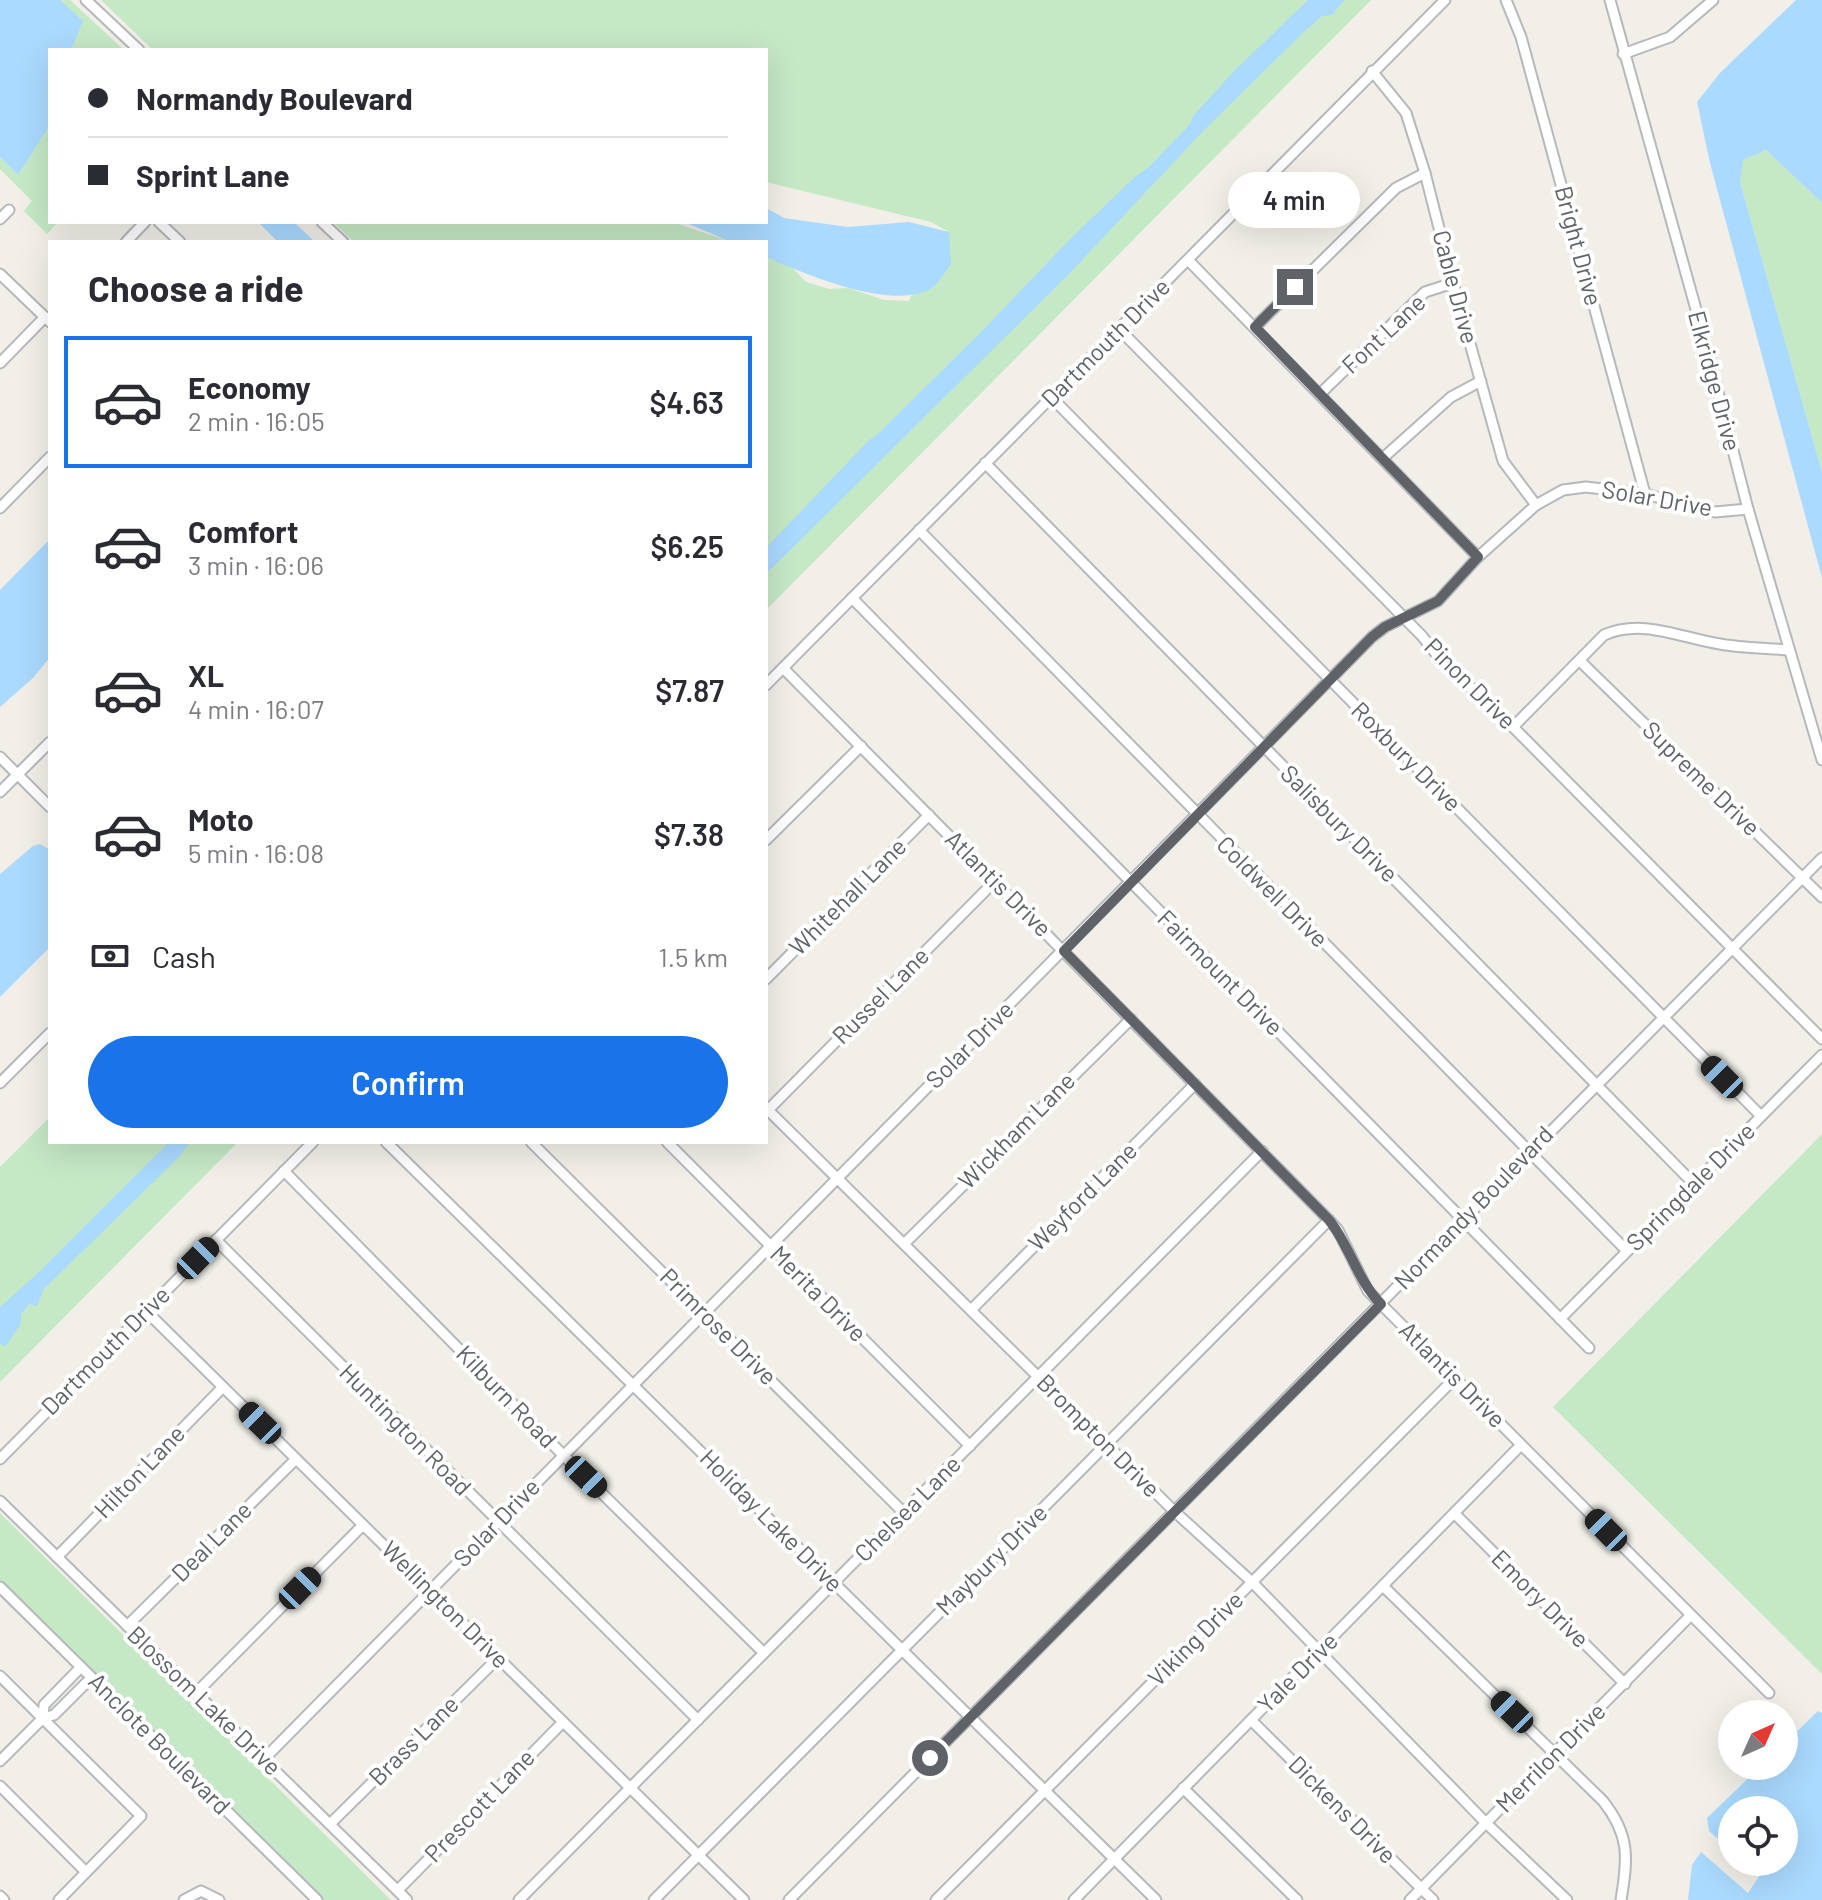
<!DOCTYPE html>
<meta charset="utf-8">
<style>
body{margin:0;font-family:Barlow,sans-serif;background:#f7f7f7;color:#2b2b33;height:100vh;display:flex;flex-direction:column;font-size:30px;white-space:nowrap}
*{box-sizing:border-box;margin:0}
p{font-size:26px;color:#7c7c81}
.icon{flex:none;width:44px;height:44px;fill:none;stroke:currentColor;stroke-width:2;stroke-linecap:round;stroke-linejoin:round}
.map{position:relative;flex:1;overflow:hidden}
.sheet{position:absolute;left:48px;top:240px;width:720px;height:904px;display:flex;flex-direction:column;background:#fff;border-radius:0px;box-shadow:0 8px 32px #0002}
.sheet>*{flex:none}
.hud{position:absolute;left:48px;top:48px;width:720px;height:176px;border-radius:0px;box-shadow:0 8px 32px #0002;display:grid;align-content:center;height:176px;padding:0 40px;background:#fff}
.needle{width:52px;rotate:45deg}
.buttons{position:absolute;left:1718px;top:1700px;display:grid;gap:16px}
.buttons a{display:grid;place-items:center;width:80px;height:80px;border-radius:50%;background:#fff;box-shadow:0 8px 32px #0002;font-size:40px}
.end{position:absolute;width:36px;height:36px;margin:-18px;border:10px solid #5f6368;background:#fff;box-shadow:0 0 0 4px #fff}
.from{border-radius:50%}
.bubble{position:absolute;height:56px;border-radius:28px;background:#fff;box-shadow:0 8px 32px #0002;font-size:26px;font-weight:600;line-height:56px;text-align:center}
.car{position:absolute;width:24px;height:48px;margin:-24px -12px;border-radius:10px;box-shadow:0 0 6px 2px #0007;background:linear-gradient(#222 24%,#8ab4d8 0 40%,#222 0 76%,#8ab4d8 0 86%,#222 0)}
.hud b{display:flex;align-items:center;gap:28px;height:76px;font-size:30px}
.hud b+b{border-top:2px solid #e1e1e2}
.hud i{width:20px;height:20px;background:#2b2b33}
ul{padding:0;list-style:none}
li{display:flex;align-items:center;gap:24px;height:132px;margin:0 16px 12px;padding:0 24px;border:4px solid transparent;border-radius:0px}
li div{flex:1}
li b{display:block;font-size:30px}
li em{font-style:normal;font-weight:600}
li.selected{border-color:#1a73e8}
li>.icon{width:72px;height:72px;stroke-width:1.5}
h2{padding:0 40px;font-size:36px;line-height:96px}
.pay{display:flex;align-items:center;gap:20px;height:88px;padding:0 40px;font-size:30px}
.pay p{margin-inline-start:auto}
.primary-button{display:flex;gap:16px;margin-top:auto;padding:16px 40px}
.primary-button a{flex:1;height:92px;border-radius:48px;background:#1a73e8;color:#fff;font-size:32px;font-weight:600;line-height:92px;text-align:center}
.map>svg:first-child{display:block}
.green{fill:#c5e8c5}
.water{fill:#aadaff}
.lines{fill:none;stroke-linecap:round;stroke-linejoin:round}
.minor-casing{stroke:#b5b8bc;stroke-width:13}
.minor{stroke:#fff;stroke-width:9}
.route{stroke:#5f6368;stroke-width:10}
.labels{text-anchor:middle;stroke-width:8;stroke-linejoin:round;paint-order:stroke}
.street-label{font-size:24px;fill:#5f6368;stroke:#fff}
</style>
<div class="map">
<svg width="1822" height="1900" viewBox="0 0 1822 1900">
<rect width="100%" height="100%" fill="#f1efe8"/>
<g class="green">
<path d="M60,0H70L124,50H71L82,21Z"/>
<path d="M101,0H1371L766,610V253L786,261L806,282L829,289L848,288L884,300L909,301L911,296L934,287L949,232L931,222L766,182V50H153Z"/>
<path d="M50,125V222H58L47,234L24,211L32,201L0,169V157L18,175Z"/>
<path d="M1766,150L1822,203V472L1740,182L1742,160Z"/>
<path d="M333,222H672L732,242H354Z"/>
<path d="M50,1117V1142H238L0,1382V1167Z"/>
<path d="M1822,1134V1674L1553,1407Z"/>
<path d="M0,1513L391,1900H323L3,1585L0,1582Z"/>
</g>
<g class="water">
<path d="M0,0H60L83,21L71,50H50V125L18,175L0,157Z"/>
<path d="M1308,0H1344L1332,15L1322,16L1305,31L1205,129L1069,274L766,574V548L867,442L879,433L983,330L1073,236L1135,177L1149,167L1190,124L1194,115L1235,70Z"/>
<path d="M1796,0H1822V203L1766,150L1743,160L1740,182L1822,472V578L1710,163L1697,102L1720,73Z"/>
<path d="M766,208L784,218L848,227L909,222L949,232L951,264C946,271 939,283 932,288C893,312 805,274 766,257V242H731L684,222H766Z"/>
<path d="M258,222H294L315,242H278Z"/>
<path d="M50,539V657L34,677L0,707V590Z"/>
<path d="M40,844L50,850V947L0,997V874L33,846Z"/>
<path d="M169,1142H190L179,1157L44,1289L37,1306L29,1304L21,1314V1323L6,1346L0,1344V1307L40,1271Z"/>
<path d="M1818,1711L1822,1713V1900H1688L1692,1865L1701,1852L1748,1893L1760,1875L1744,1862H1784V1810H1732V1851L1709,1831L1707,1818L1761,1766H1784V1744Z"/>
</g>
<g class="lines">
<defs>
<g id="minor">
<path d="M86,0L139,50"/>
<path d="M1506,0L1521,37L1645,494"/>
<path d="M1610,0L1707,349L1748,509L1822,760"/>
<path d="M1623,54L1670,37L1713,0"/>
<path d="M1372,71L1406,113L1425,173L1453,283L1503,461L1536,505"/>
<path d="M0,219L9,210"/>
<path d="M159,222L180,242"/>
<path d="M322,222L343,242"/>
<path d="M126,242L145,222"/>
<path d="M1189,261L1478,557"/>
<path d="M0,274L50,322"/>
<path d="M1255,327L1396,188L1425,173"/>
<path d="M1119,329L1422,636L1441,660L1513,727L1822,1039"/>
<path d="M0,363L45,317"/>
<path d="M1320,394L1425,292L1453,283"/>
<path d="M1051,397L1761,1116"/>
<path d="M1383,458L1451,397L1481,381"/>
<path d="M985,463L1694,1184"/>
<path d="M0,508L50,457"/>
<path d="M919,530L1627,1251"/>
<path d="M852,598L1589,1348"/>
<path d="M1580,661L1822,897"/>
<path d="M783,668L1329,1220L1338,1230L1368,1291L1769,1693"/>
<path d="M766,685L1445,0"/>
<path d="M1513,727L1604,635C1643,618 1681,638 1720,644C1742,648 1766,648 1789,650"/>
<path d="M0,757L50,807"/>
<path d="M0,792L50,742"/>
<path d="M766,840L861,746"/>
<path d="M766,979L929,815"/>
<path d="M0,1083L50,1033"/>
<path d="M766,1108L1174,1511L1252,1582L1486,1823L1567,1900"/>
<path d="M768,1110L995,881"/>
<path d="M386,1142L1156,1900"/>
<path d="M531,1142L904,1513"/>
<path d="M667,1142L970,1446"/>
<path d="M284,1171L563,1455L764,1653"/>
<path d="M216,1240L698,1720"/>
<path d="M904,1244L1131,1019"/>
<path d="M971,1310L1195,1084"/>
<path d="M146,1311L744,1900"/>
<path d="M1560,1319L1822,1055"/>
<path d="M0,1459L313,1142"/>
<path d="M0,1501L407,1900"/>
<path d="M1455,1514L1625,1684"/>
<path d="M57,1557L223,1387"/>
<path d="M0,1587L317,1900"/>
<path d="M1384,1587L1603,1801C1630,1835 1628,1858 1621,1900"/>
<path d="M127,1626L296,1459"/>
<path d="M0,1676L141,1816L59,1900"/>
<path d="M196,1693L363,1525"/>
<path d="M43,1718L44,1705L81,1667"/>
<path d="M1251,1720L1433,1900"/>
<path d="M264,1759L1372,637L1385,627L1438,601L1478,557L1536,505L1563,490L1586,487L1645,494L1715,512L1748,509"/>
<path d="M0,1761L43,1718L54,1715L91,1678"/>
<path d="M0,1786L86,1872"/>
<path d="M1183,1788L1297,1900"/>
<path d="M330,1824L498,1658"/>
<path d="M398,1890L563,1722"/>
<path d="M0,1896L4,1900"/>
<path d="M184,1900L201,1891L219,1900"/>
<path d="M519,1900L1262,1151"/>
<path d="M654,1900L1329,1220"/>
<path d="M789,1900L1822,858"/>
<path d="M936,1900L1455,1378"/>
<path d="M1074,1900L1521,1445"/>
<path d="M1410,1900L1691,1615"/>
</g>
</defs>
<use href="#minor" class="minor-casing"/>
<use href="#minor" class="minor"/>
</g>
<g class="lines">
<path class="route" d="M930,1758L1381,1304C1357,1280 1350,1246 1329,1220L1064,951L1372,637L1385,627L1438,601L1478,557L1255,327L1295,287"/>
</g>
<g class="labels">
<g class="street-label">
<text transform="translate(1578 246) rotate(75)" y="8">Bright Drive</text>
<text transform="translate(1455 287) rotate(75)" y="8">Cable Drive</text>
<text transform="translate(1384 334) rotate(-43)" y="8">Font Lane</text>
<text transform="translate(1106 343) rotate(-45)" y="8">Dartmouth Drive</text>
<text transform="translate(1714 381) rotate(75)" y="8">Elkridge Drive</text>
<text transform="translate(1657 499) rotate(10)" y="8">Solar Drive</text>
<text transform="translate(1470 684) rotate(45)" y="8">Pinon Drive</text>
<text transform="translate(1406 757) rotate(45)" y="8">Roxbury Drive</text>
<text transform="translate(1701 779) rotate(44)" y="8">Supreme Drive</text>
<text transform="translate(1339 824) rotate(45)" y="8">Salisbury Drive</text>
<text transform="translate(998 884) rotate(45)" y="8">Atlantis Drive</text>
<text transform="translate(1272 892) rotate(45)" y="8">Coldwell Drive</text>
<text transform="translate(848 897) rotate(-45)" y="8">Whitehall Lane</text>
<text transform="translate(1220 973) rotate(45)" y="8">Fairmount Drive</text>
<text transform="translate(881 996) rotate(-45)" y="8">Russel Lane</text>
<text transform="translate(970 1045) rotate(-45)" y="8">Solar Drive</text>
<text transform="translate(1017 1131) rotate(-45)" y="8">Wickham Lane</text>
<text transform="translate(1691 1187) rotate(-45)" y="8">Springdale Drive</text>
<text transform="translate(1083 1197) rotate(-45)" y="8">Weyford Lane</text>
<text transform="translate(1474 1208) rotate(-46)" y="8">Normandy Boulevard</text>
<text transform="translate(818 1294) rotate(45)" y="8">Merita Drive</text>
<text transform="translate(718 1327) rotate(45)" y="8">Primrose Drive</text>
<text transform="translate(106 1351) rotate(-45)" y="8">Dartmouth Drive</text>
<text transform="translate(1452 1375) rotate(45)" y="8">Atlantis Drive</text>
<text transform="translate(506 1397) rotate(46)" y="8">Kilburn Road</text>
<text transform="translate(405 1430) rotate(45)" y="8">Huntington Road</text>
<text transform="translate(1098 1436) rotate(45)" y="8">Brompton Drive</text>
<text transform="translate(140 1472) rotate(-46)" y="8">Hilton Lane</text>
<text transform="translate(908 1509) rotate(-45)" y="8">Chelsea Lane</text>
<text transform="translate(771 1521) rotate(45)" y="8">Holiday Lake Drive</text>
<text transform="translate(497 1523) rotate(-46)" y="8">Solar Drive</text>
<text transform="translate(212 1542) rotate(-45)" y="8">Deal Lane</text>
<text transform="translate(992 1560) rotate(-45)" y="8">Maybury Drive</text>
<text transform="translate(1540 1599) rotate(45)" y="8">Emory Drive</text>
<text transform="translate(445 1605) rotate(45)" y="8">Wellington Drive</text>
<text transform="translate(1196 1639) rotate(-45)" y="8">Viking Drive</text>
<text transform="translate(1298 1673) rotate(-45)" y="8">Yale Drive</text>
<text transform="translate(204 1701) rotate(44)" y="8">Blossom Lake Drive</text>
<text transform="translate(414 1741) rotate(-45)" y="8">Brass Lane</text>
<text transform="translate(159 1744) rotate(45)" y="8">Anclote Boulevard</text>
<text transform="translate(1551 1758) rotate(-45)" y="8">Merrilon Drive</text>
<text transform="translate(480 1806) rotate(-46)" y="8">Prescott Lane</text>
<text transform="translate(1342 1810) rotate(45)" y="8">Dickens Drive</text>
</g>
</g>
</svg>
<div class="buttons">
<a><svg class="needle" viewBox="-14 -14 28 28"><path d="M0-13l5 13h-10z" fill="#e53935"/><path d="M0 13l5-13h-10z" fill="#7c7c81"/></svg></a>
<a><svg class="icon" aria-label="locate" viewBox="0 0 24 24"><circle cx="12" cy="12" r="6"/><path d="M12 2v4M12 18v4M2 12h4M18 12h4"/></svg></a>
</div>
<i class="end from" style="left:930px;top:1758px"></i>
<i class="end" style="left:1295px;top:287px"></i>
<div class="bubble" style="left:1228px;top:172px;width:132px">4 min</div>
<i class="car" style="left:1722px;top:1077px;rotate:315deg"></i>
<i class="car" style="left:198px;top:1258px;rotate:45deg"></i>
<i class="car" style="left:260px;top:1423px;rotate:314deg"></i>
<i class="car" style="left:586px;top:1477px;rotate:134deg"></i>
<i class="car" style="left:1606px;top:1530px;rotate:315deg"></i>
<i class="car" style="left:300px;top:1588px;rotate:45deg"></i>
<i class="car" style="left:1512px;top:1712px;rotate:314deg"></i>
<div class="hud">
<b><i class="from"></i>Normandy Boulevard</b>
<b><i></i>Sprint Lane</b>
</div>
<section class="sheet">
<h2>Choose a ride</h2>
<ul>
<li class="selected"><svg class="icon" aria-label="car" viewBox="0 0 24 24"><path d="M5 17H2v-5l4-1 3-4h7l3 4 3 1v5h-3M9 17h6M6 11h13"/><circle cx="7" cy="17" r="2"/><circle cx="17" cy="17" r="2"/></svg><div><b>Economy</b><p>2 min · 16:05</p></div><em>$4.63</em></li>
<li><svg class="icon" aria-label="car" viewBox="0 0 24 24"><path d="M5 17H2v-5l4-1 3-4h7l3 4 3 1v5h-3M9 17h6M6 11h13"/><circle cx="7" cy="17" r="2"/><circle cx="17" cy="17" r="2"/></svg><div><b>Comfort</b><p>3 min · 16:06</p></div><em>$6.25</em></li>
<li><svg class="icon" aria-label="car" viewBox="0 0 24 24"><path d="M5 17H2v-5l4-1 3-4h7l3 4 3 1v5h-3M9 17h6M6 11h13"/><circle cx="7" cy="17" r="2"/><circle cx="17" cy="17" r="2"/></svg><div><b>XL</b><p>4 min · 16:07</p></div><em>$7.87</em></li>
<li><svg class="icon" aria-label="car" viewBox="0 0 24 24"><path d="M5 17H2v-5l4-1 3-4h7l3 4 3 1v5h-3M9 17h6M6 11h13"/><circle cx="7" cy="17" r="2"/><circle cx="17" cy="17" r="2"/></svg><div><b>Moto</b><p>5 min · 16:08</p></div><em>$7.38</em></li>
</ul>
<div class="pay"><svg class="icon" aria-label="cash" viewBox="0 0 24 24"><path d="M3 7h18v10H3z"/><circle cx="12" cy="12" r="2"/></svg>Cash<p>1.5 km</p></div>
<div class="primary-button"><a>Confirm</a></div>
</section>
</div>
